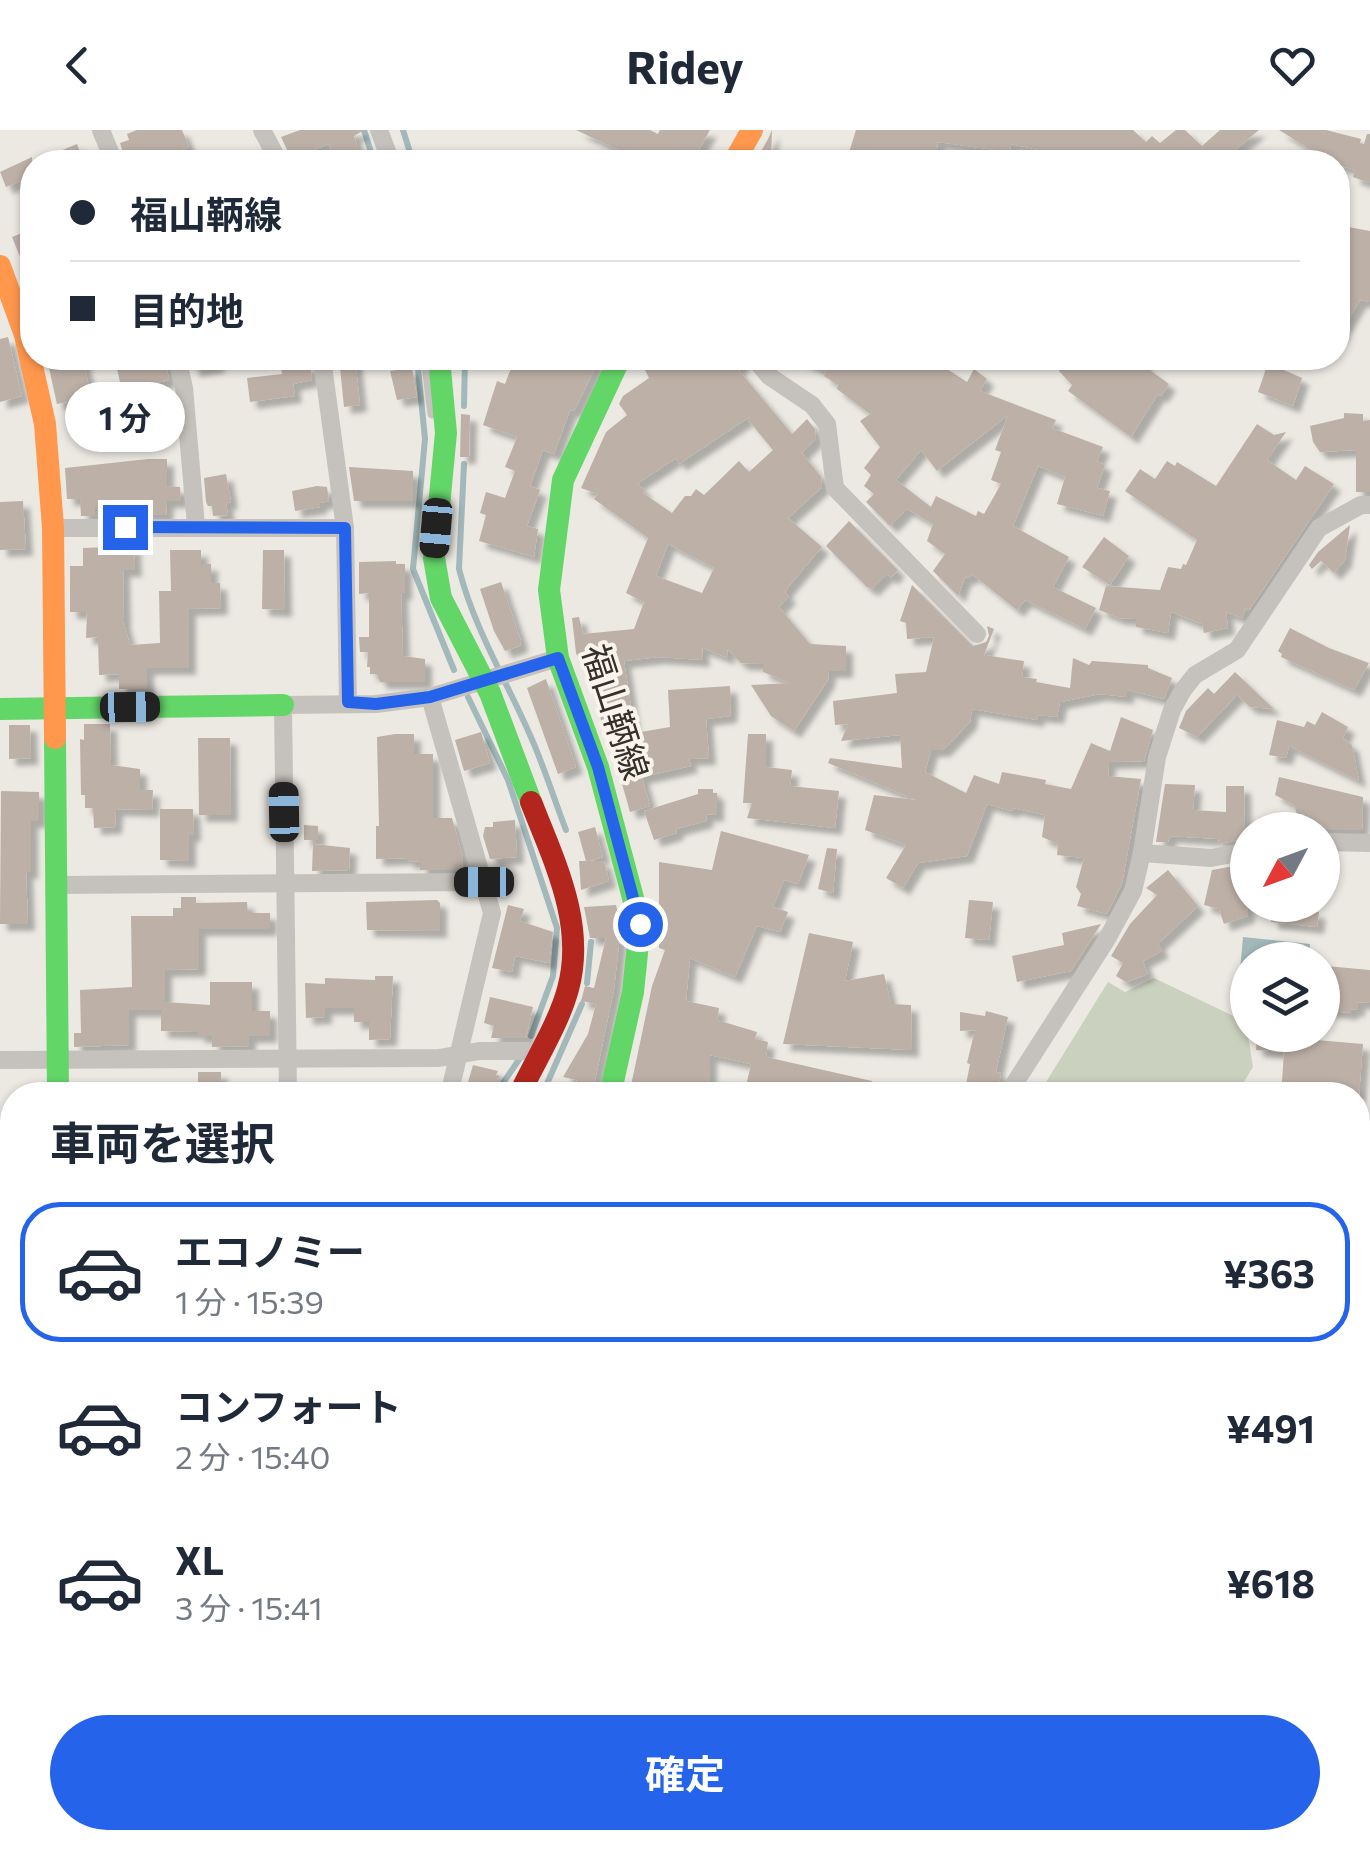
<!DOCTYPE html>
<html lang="ja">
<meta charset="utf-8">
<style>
body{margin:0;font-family:Commissioner,"Noto Sans JP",sans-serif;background:#f2f2f3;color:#1f2937;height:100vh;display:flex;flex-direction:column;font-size:38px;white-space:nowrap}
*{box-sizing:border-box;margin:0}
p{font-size:32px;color:#747a83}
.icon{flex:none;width:55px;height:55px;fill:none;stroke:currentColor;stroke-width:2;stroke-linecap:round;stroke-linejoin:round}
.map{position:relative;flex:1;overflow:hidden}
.details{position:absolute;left:0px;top:952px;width:1370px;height:768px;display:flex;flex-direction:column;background:#fff;border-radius:40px 40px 0 0;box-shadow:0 2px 8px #0004}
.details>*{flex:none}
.banner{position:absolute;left:20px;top:20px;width:1330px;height:220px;border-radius:40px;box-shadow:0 2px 8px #0004;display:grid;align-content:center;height:220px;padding:0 50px;background:#fff}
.needle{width:65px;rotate:229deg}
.buttons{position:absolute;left:1230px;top:682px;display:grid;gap:20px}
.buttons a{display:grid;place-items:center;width:110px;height:110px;border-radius:50%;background:#fff;box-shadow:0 2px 8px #0004;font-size:50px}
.end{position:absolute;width:45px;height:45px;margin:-22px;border:12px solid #2563eb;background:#fff;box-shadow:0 0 0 5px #fff}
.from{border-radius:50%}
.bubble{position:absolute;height:70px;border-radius:35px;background:#fff;box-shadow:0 2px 8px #0004;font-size:32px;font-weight:700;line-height:70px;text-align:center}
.car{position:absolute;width:30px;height:60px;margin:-30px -15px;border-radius:12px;box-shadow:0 0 8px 2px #0007;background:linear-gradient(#222 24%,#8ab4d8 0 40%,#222 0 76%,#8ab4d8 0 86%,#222 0)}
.banner b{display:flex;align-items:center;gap:35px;height:95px;font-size:38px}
.banner b+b{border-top:2px solid #e0e1e3}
.banner i{width:25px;height:25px;background:#1f2937}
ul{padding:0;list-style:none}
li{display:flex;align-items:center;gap:30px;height:140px;margin:0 20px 15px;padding:0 30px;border:5px solid transparent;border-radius:40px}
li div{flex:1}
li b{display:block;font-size:38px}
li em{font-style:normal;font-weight:700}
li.on{border-color:#2563eb}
li>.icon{width:90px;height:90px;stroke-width:1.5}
h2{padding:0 50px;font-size:45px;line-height:120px}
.action{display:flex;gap:20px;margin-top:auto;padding:20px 50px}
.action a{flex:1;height:115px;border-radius:60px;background:#2563eb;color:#fff;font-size:40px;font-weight:700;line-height:115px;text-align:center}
header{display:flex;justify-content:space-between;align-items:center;height:130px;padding:0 50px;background:#fff;font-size:45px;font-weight:700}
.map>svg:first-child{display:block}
.green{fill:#cbd1bf}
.water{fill:#a2b8ba}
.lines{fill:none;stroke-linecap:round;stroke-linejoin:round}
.stream{stroke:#a2b8ba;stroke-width:6}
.building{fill:#bdb0a7;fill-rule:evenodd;filter:url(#shadow)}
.lane{stroke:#c5c1bc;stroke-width:9}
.street{stroke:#c5c1bc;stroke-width:18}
.fast{stroke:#63d668;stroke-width:22}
.slow{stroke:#ff974d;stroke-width:22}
.jam{stroke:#b3261e;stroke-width:22}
.route{stroke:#2563eb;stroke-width:12}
.labels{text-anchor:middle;stroke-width:8;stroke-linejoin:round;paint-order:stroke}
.street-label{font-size:35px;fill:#362f2a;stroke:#f8f3eb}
</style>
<header><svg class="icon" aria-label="back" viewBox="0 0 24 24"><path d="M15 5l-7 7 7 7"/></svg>Ridey<svg class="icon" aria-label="heart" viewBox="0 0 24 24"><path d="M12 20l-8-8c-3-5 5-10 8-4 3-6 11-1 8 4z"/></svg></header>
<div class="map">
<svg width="1370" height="1719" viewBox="0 0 1370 1719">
<defs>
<filter id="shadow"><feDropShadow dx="7" dy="7" stdDeviation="2.5" flood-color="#0004"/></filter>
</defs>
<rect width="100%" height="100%" fill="#ece9e3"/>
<path class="green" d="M1154,848L1246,892L1253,937L1236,965H1038L1108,852L1125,862Z"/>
<path class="water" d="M1243,807L1310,814L1309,830H1248L1247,841L1240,840Z"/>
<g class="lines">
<g class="stream">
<path d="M364,0L374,32"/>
<path d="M403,0L413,32"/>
<path d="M417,228L425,309L413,439L454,540"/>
<path d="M464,276L465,228"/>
<path d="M464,334L459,439C474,498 506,550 530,605C544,636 554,669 566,700"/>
<path d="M468,567L508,650L557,798L553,846L531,906"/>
<path d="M587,853L591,812"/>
<path d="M495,965L520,928"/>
<path d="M542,965L582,874"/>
<path d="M180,1719L184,1708"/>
</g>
</g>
<g class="building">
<path d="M137,0H182L189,17L165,27L167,32H126L120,13L129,10L127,4Z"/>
<path d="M300,0H364L354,6L362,32H334L329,14L291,28L281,7Z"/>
<path d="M576,0H650L658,4L660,0H710L692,32H651L642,27L639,32H619L625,23Z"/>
<path d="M772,0L771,32H755L768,9Z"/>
<path d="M856,0H1133L1146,12L1152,6L1160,13L1176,0H1185L1202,16L1220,0H1259L1234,21L1244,32H1096L1011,14L1010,22L938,12L935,32H846Z"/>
<path d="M1279,0H1326L1361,9L1360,13L1364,14L1367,4H1370V53L1353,47L1355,40L1338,35L1333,28L1316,23Z"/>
<path d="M77,14L84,32H34Z"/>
<path d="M32,27V67L24,50L6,57L0,42Z"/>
<path d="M1338,95L1370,101V172L1360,170L1338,207Z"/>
<path d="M32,99V156L12,107Z"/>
<path d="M8,207L22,266L0,272V209Z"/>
<path d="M57,228H83L91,267L57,274L47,229Z"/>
<path d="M127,228H165L169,250L122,261L115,230Z"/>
<path d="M190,228H217L218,236L193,240Z"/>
<path d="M339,228H355L360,275L344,277Z"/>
<path d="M515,228H586L598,232L574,281L570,280L554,324L543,320L530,356L540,360L527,396L538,399L534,427L479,411L486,385L480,383L486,362L505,368L515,341L505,337L517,307L483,295L497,251L505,254Z"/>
<path d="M639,228H742L743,234L737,238L792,304L807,289L815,299L816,309L802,323L821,347L822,357L788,388L822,417L788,457L785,462L789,467L779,477L810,514L846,516V541H829L828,550L794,601L771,586L751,555L790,553L763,542V534L741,533L727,519L728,528L702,518L703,530L658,527L624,531L635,603L670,597L668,560L730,556L731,573L730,586L706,589L709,628L689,629L691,636L642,647L650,676L630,682L619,643L626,642L616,591L602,593L584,535L581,536L576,523L572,488L579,487L583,504L634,499L644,472L626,463L648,408L594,369L598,364L581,358L606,302L627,285L619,274L623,266L649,248ZM751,286L748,290L773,320L749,342L739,331L704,365L696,359L691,366H685L672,383L643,363L645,360L637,354L676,328L679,334ZM668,414L714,438L702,463L656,446Z"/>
<path d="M796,228H930L967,252L974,239L987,249L980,261L1056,290L1052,298L1103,317L1097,331L1105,335L1097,358L1110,361L1103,386L1057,374L1065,347L1038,336L1013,396L1069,427L1053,457L1096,478L1085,499L1025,470L1017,480L972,444L969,448L965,447L958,466L933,441L945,424L927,411L933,394L907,379L890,396L866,372L874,364L864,356L871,345L864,338L880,317L860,291L870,284L837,259L838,255L824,246L826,242ZM1008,285L995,320L1001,322L991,350L1001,354L984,384L978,381L976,386L936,366L931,377L896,350L921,320L937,341Z"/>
<path d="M1063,228H1148L1143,235L1169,254L1161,266L1158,264L1131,307L1068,261L1072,255L1059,241Z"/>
<path d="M1268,233L1302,248L1293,276L1258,262Z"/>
<path d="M310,234L312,250L293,254L295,266L250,272L247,248L282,244L281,238Z"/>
<path d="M412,238L417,267L397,270L390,241Z"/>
<path d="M1344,283L1363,284V291L1370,290V362H1356V320L1320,322L1313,312L1310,296L1344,288Z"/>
<path d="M461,284L470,285L469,327H460Z"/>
<path d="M1257,294L1274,305L1286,302L1267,330L1296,350L1305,336L1334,354L1249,480L1246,478L1242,488L1226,482L1228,498L1204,503L1202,494L1171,482L1168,503L1136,497V489L1119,488L1099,480L1106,456L1160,460L1168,437L1181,439L1183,434L1186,435L1197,410L1125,361L1140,339L1155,349L1167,331L1175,336L1177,332L1216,356Z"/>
<path d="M148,329H167V356L180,357L181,371H167L166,385L129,384V375L95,377V386H81L80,369H67L65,338Z"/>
<path d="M349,337L413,341V371H354Z"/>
<path d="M226,344L231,372L226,373L228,385L213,386L212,376H208L206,372L204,348Z"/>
<path d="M317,356L327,357L329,371L320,373V377L295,381L292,361Z"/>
<path d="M23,371L26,419L0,420V372Z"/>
<path d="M849,391L898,440L891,448L887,444L872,459L867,457L826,416Z"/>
<path d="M1350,395L1345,430L1334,443L1321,431L1312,439L1309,435L1318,422Z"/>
<path d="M1104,407L1129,426L1110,455L1082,437Z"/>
<path d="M134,416L135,440H123L124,493L130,515L160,513L159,461H171L170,420H201V434H211V453H220L221,478L189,479V538H147V559H119V544L99,545L98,507L86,508L87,482H70V436H83V418Z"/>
<path d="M263,420H284L285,480L262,479Z"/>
<path d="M396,431V434H405V463H401L403,526L425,529V552H380L377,544H370V537H367L368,522H360L359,507H369V463L359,464V432Z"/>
<path d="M501,452L521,511L520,516L505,521L494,501L480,459Z"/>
<path d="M912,455L973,516L986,512L989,506L987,496L994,499L984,525L1024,531L1022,547L1037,549L1036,552L1070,558L1073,528L1089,535L1092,531L1148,535V538L1172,548L1164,569L1127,560V567L1100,564L1060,572L1057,587L1038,585L1037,590L972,579L970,592L943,620H931L925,642L966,663L974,645L999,654L1002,642L1046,650L1045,654L1071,659L1091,613L1110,621L1121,587L1153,600L1144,631L1109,632L1108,646L1141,649L1122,753L1107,784L1077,776L1081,764L1076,757L1084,728L1057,725L1058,714L1042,707L1045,685L1013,678L1012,681L987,674L967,726L918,733L903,758L886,748L906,715L865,700L874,665L916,670L828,633L830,628L902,638L900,605L841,611L848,594L835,595L833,571L897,563L895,544L926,542L934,507L907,509L906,493L900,491Z"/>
<path d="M1290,498L1329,518L1369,533L1354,560L1281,527L1282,524L1278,521Z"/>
<path d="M1235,542L1274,579L1250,577L1237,565L1197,607L1179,598L1186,581L1208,558L1214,564Z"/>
<path d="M546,549L576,637L558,644L527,558Z"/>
<path d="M1322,582L1348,597L1343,608L1352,615L1359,651L1289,616L1286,628L1269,625L1277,590L1304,597L1307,591L1315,595Z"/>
<path d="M84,594H110L111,635L140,639V660H153L152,680L116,679L115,697L94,698L93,678H85V665H81L80,609L84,610Z"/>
<path d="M9,595H30L31,628L9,629Z"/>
<path d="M481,602L490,633L464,641L455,610Z"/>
<path d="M395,604H414V624H433V688H452L463,727L462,740H420V731L407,732V728L376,729V696H379L377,607Z"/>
<path d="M748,604H766V637L792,640L790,656L839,661L835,698L747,688L752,673H743Z"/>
<path d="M198,608H230L231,685H199Z"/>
<path d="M1279,647L1363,667L1362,700H1302L1294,675L1275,665Z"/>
<path d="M1165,654L1195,655L1193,680L1226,682V656H1244L1245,706H1239V710L1218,714L1219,709L1170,706L1168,712H1156Z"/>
<path d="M698,659H713V663H717V685L707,684L706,691L676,699L677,703L654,710L644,681L698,664Z"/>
<path d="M1,661L39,662V691H31V742H26L28,794H0Z"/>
<path d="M160,679H193L194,705H189V731L160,730Z"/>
<path d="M515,690L517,727L490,729L483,706L485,697H493V692Z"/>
<path d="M304,695L318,696V710H304Z"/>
<path d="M595,697L603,727L590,731H604L609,751L581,760L579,731H586L578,702Z"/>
<path d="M721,701L809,725L798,754L784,750L773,777L788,782L780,802L757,796L735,847L690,828L686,871L719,878L717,890L757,902L755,909L768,912L766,927L872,951L870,965H816L796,958L795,965H744L751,934L710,925V965H629L652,856L665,820L659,818V732L712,740Z"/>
<path d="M313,714L350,718L349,740L312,741Z"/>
<path d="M827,718L837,719L833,763L818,759Z"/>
<path d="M1240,735L1245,738L1248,786L1224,794L1219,779L1204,775L1212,740Z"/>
<path d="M1168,740L1198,776L1158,814L1162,821L1143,831L1148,844L1126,852L1116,846L1123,833L1111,826L1130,794L1157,765L1146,758Z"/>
<path d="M181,767H196V773L247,772L248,783H270V799H199V839L165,840V872L210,875V852H252V881H270V906H249V916L212,917V906H198V902L161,901V880H129V915L74,917V903H81L80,860L132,857L131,786H173V778H181Z"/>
<path d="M437,770L440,773V801L367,800L366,772Z"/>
<path d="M969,770L993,772L989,810L965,808Z"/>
<path d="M508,775L524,779L520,791L553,802L549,833L515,826L512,842L492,838Z"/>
<path d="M616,775L621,796L614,859L592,965H573L577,950L563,947L588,904L596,874L581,871L585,856L594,858L606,808H590L584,777Z"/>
<path d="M1272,775H1307V780L1319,782L1317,797L1271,792Z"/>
<path d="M1101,794L1071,841L1017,852L1012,826L1064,815L1062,803Z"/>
<path d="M809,803L853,812L845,851L884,844L891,874L911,875L912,920L783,914Z"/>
<path d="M1326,836L1370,840V873L1358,872V880L1351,879V883L1322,880Z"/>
<path d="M375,846H393L390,909L369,910V892H354V878H325V887L306,888L305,853L325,854V848L375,850Z"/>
<path d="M490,867L533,877L526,908H491L494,896L484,893Z"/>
<path d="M986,881L1008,887L996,942L1001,943L999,954L995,965H964L970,934L967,933L975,900L960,901V882L985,886Z"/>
<path d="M1257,905L1363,914L1359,965H1281L1284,922L1256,920Z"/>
<path d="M473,935L498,941L496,945L500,946L487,964L466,959Z"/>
<path d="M198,942H221L222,965H198Z"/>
</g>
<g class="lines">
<g class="lane">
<path d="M425,228L432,284"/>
<path d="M1358,1408L1370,1399"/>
<path d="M1358,1706L1370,1691"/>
<path d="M888,1708L900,1719"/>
<path d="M765,1719V1708"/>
<path d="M997,1719L1044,1708"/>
<path d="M1349,1719L1356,1708"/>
</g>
<g class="street">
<path d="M101,0L114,32"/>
<path d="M262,0L279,32"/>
<path d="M379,0L391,32"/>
<path d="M177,228L184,258L196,396"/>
<path d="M322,228L345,398L348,573"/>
<path d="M754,228L769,246L812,275L827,294L835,358L977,504"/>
<path d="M53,398H345"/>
<path d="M430,567L492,783L449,965"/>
<path d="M1322,712L1370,713"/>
<path d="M1142,723L1211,728L1248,721"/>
<path d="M56,755L484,752"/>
<path d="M0,930L439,928L479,921H528"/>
<path d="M288,965L283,575L376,574L430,567L558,528"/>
<path d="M1007,965L1107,809L1133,761L1142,723L1157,627L1172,580L1183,560L1195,545L1237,520L1319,398L1361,375H1370"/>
<path d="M1358,1112L1370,1094"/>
<path d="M0,1299H12"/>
<path d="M0,1658H12"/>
<path d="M1207,1708L1217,1719"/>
<path d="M47,1719V1708"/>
<path d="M168,1719L172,1708"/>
<path d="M194,1719L199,1708"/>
<path d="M534,1719L537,1708"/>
</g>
<g class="fast">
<path d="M439,228L446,303L434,428L441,468L490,563L531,672"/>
<path d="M0,579L283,575"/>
<path d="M55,608L58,965"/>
<path d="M610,965L633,862L640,794L598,637L558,528L549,460L563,350L620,228"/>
<path d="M255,1719L260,1708"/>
</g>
<g class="slow">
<path d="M734,32L752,0"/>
<path d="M0,136L25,205L45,294L53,398L55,608"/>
</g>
<path class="jam" d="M519,965C534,933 559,893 568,859C586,794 554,731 531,672"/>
</g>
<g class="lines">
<path class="route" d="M125,397L345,398L348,572L376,574L430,567L558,528L598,637L640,794"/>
</g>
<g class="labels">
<g class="street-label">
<text transform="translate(615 582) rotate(72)" y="12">福山鞆線</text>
</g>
</g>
</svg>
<div class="buttons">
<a><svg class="needle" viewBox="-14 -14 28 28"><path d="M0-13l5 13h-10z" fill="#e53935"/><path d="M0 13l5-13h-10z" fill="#747a83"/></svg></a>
<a><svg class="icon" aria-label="layers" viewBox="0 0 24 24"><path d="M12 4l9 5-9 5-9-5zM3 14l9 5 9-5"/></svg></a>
</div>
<i class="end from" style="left:640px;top:794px"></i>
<i class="end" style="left:125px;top:397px"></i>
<div class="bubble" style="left:65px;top:252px;width:120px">1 分</div>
<i class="car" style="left:436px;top:398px;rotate:185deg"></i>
<i class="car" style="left:130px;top:577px;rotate:89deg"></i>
<i class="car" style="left:284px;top:682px;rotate:359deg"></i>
<i class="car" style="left:484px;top:752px;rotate:270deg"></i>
<div class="banner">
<b><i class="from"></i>福山鞆線</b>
<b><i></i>目的地</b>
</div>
<section class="details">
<h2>車両を選択</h2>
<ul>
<li class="on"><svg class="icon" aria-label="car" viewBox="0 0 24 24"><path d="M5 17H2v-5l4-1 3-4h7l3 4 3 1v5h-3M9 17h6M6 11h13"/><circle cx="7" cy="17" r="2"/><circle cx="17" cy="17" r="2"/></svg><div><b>エコノミー</b><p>1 分 · 15:39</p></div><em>¥363</em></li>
<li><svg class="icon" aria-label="car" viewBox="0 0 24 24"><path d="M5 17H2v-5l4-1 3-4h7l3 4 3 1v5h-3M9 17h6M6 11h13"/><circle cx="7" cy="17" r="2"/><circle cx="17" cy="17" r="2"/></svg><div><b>コンフォート</b><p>2 分 · 15:40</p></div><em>¥491</em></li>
<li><svg class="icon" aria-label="car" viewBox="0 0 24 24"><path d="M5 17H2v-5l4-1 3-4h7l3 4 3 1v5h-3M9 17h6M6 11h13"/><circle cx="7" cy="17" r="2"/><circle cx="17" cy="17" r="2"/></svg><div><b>XL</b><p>3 分 · 15:41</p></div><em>¥618</em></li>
</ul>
<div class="action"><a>確定</a></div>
</section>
</div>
